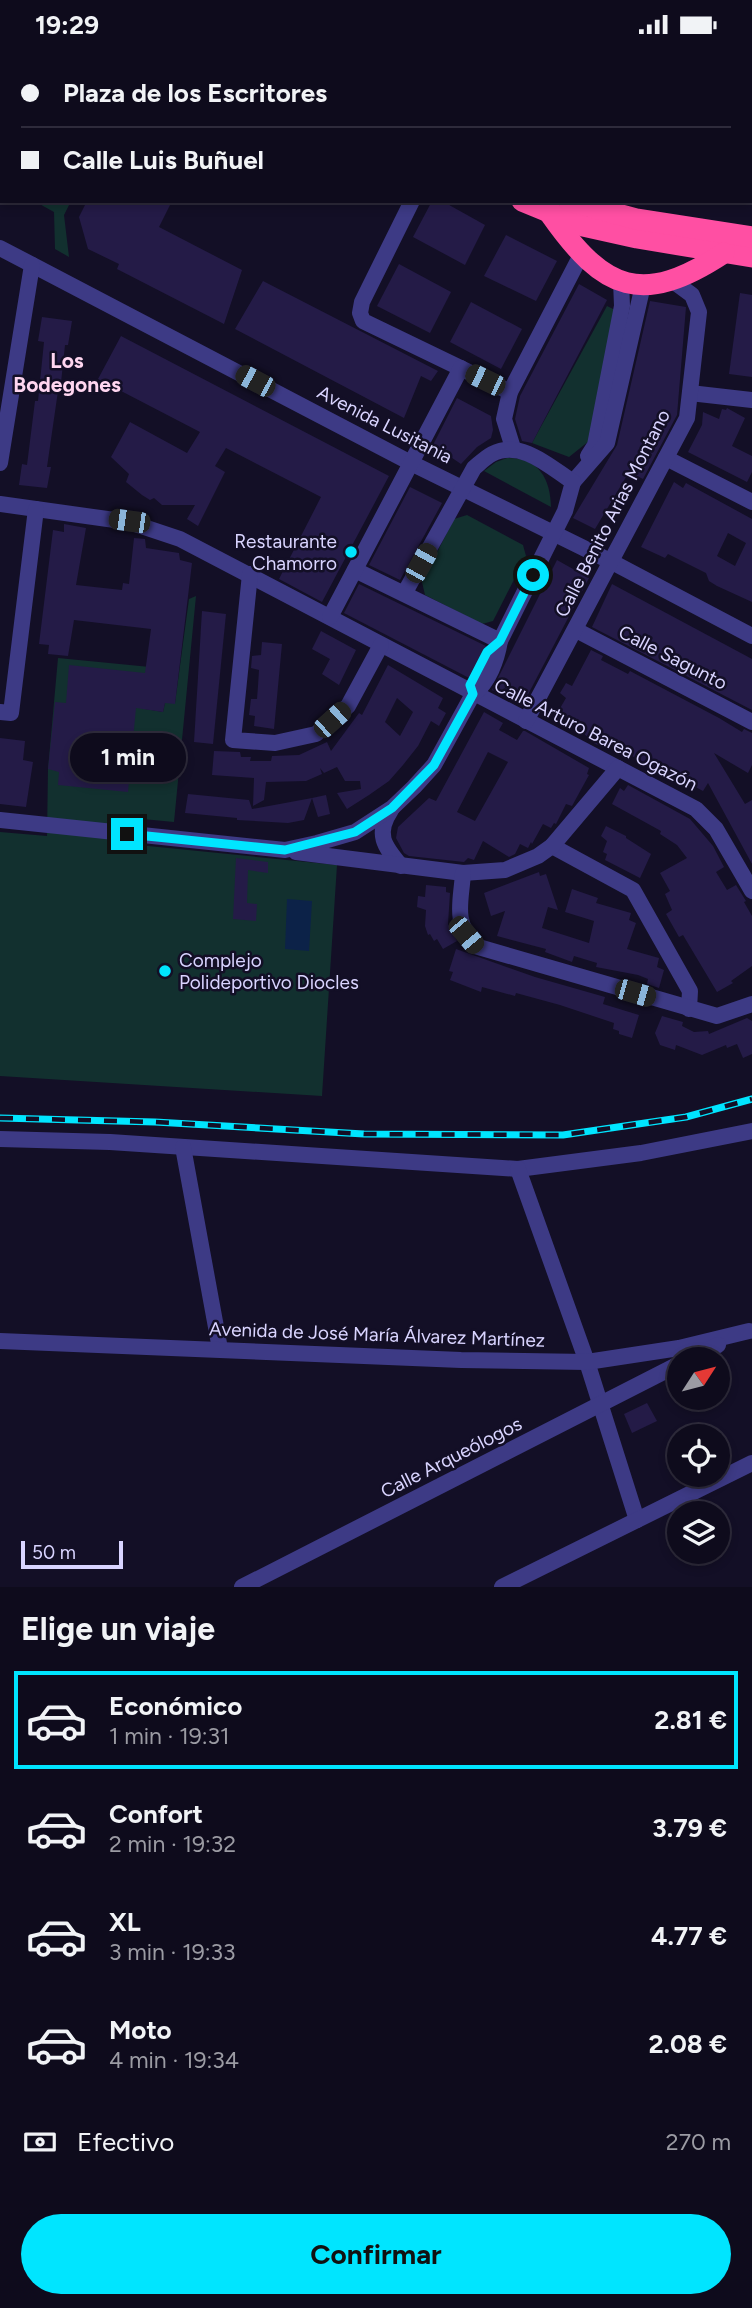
<!DOCTYPE html>
<html lang="es">
<meta charset="utf-8">
<style>
body{margin:0;font-family:Figtree,sans-serif;background:#1c1929;color:#f1f3f6;height:100vh;display:flex;flex-direction:column;font-size:26px;white-space:nowrap}
*{box-sizing:border-box;margin:0}
p{font-size:23px;color:#9b9ba3}
.icon{flex:none;width:38px;height:38px;fill:none;stroke:currentColor;stroke-width:2;stroke-linecap:round;stroke-linejoin:round}
.map{position:relative;height:1538px;overflow:hidden}
.panel{display:flex;flex-direction:column;background:#0e0b1c;flex:1}
.panel>*{flex:none}
.guide{position:absolute;left:0px;top:0px;width:752px;height:154px;box-shadow:0 4px 10px #0003,0 0 0 2px #2e2b3b;display:grid;align-content:center;height:154px;padding:0 21px;background:#0e0b1c}
.needle{width:46px;rotate:54deg}
.fabs{position:absolute;left:667px;top:1298px;display:grid;gap:14px}
.fabs a{display:grid;place-items:center;width:63px;height:63px;border-radius:50%;background:#0e0b1c;box-shadow:0 4px 10px #0003,0 0 0 2px #2e2b3b;font-size:35px}
.scale{position:absolute;left:21px;bottom:18px;width:102px;box-sizing:border-box;padding-left:7px;border:4px solid #d9d4ff;border-top:0;font-size:19px;line-height:24px;white-space:nowrap;color:#d9d4ff;-webkit-text-stroke:5px #130f26;paint-order:stroke}
.end{position:absolute;width:32px;height:32px;margin:-16px;border:9px solid #00e5ff;background:#111;box-shadow:0 0 0 4px #111}
.from{border-radius:50%}
.bubble{position:absolute;height:49px;border-radius:24px;background:#0e0b1c;box-shadow:0 4px 10px #0003,0 0 0 2px #2e2b3b;font-size:23px;font-weight:700;line-height:49px;text-align:center}
.car{position:absolute;width:21px;height:42px;margin:-21px -10px;border-radius:9px;box-shadow:0 0 5px 2px #0007;background:linear-gradient(#222 24%,#8ab4d8 0 40%,#222 0 76%,#8ab4d8 0 86%,#222 0)}
.guide b{display:flex;align-items:center;gap:24px;height:66px;font-size:26px}
.guide b+b{border-top:2px solid #2e2b3b}
.guide i{width:18px;height:18px;background:#f1f3f6}
ul{padding:0;list-style:none}
li{display:flex;align-items:center;gap:21px;height:98px;margin:0 14px 10px;padding:0 7px;border:4px solid transparent;border-radius:0px}
li div{flex:1}
li b{display:block;font-size:26px}
li em{font-style:normal;font-weight:700}
li.active{border-color:#00e5ff}
li>.icon{width:63px;height:63px;stroke-width:1.5}
h2{padding:0 21px;font-size:32px;line-height:84px}
.pay{display:flex;align-items:center;gap:18px;height:77px;padding:0 21px;font-size:26px}
.pay p{margin-inline-start:auto}
.action{display:flex;gap:14px;margin-top:auto;padding:14px 21px}
.action a{flex:1;height:80px;border-radius:42px;background:#00e5ff;color:#111;font-size:28px;font-weight:700;line-height:80px;text-align:center}
.status{display:flex;justify-content:space-between;align-items:center;height:49px;padding:0 35px;background:#0e0b1c;direction:ltr}
.status svg{height:19px;fill:currentColor}
.map>svg:first-child{display:block}
.green{fill:#12302f}
.water{fill:#0c2248}
.building{fill:#241b47;fill-rule:evenodd}
.lines{fill:none;stroke-linecap:round;stroke-linejoin:round}
.street{stroke:#3d3a85;stroke-width:16}
.highway{stroke:#ff4fa3;stroke-width:21}
.rail-casing{stroke:#00e5ff;stroke-width:7}
.rail{stroke:#130f26;stroke-width:4.5;stroke-dasharray:13;stroke-linecap:butt}
.route{stroke:#00e5ff;stroke-width:9}
.poi-dot{fill:#00e5ff;stroke:#130f26;stroke-width:2.5}
.labels{text-anchor:middle;stroke-width:5;stroke-linejoin:round;paint-order:stroke}
.street-label{font-size:19px;fill:#d9d4ff;stroke:#130f26}
.poi-label{font-size:19px;fill:#d9d4ff;stroke:#130f26;text-anchor:end}
.neighbourhood-label{font-size:21px;font-weight:bold;fill:#ffd6f0;stroke:#130f26}
</style>
<div class="status"><b>19:29</b><svg viewBox="0 0 49 12"><path d="M0 12V9h3v3zM5 12V6h3v6zM10 12V3h3v9zM15 12V0h3v12zM26 1h20v11H26zM47 4h2v5h-2z"/></svg></div>
<div class="map">
<svg width="752" height="1538" viewBox="0 0 752 1538">
<rect width="100%" height="100%" fill="#130f26"/>
<g class="green">
<path d="M34,152H71L64,166L69,208L55,200L54,163Z"/>
<path d="M607,257L621,264L589,392L569,408L532,394Z"/>
<path d="M507,409C539,409 550,429 551,458L484,422L496,413Z"/>
<path d="M467,466L523,496L526,507L493,572L482,575L425,546L422,533L454,470Z"/>
<path d="M196,547L174,773L132,769L128,795L337,816L322,1047L0,1027V783L47,787L48,720L58,609L150,618L145,660L163,663L165,654H175L189,550Z"/>
</g>
<path class="water" d="M287,850L312,852L309,902L285,900Z"/>
<g class="building">
<path d="M87,152H172L159,178L242,221L224,275L117,220L119,215L88,200L79,168Z"/>
<path d="M432,152H442L485,176L465,216L413,188Z"/>
<path d="M506,186L557,212L536,252L484,227Z"/>
<path d="M399,215L451,243L430,284L377,257Z"/>
<path d="M263,232L438,322L431,332L421,327L404,369L235,280Z"/>
<path d="M579,235L607,251L532,394L522,392L515,370L520,347Z"/>
<path d="M740,244L752,246V328L729,325Z"/>
<path d="M650,252L686,258L677,366L643,430L629,423L595,480L573,469L617,396Z"/>
<path d="M471,253L522,280L501,320L450,293Z"/>
<path d="M42,268L72,272L68,296H65L60,343L58,342L47,418H51L47,439L19,436L22,415L27,416L35,352H38L44,293L38,292Z"/>
<path d="M121,287L389,427L322,553L279,530L321,448L226,399L215,417L225,423L198,477L187,470L195,456H162L154,449L150,451L142,446L126,433L129,425L111,408L130,373L187,404L200,383L98,330Z"/>
<path d="M457,349L491,367L493,381L491,389L477,398L461,415L433,396Z"/>
<path d="M727,359L745,369L732,397L752,407V423L747,433L688,403L702,376L703,363L719,370L722,360L726,361Z"/>
<path d="M674,433L683,439L686,434L752,470V553L717,537L709,532L706,524L668,505L665,509L641,498ZM728,484L746,494L735,517L717,507Z"/>
<path d="M410,438L442,454L400,531L369,516Z"/>
<path d="M64,475L86,479L76,536L122,541L123,534L129,535L134,489L145,490L146,499L179,504L180,511L192,514L175,655L165,654L163,663L136,659L128,743L58,736L59,723L48,720L55,653L66,654L69,616L145,624L151,580L74,571L68,607L48,605L49,596L39,595L53,481L64,483Z"/>
<path d="M557,511L589,529L522,657L492,641Z"/>
<path d="M359,535L488,598L475,628L473,631L344,564Z"/>
<path d="M612,535L752,610V661L592,578Z"/>
<path d="M202,562L226,565L213,695L194,693Z"/>
<path d="M321,582L356,601L339,636L322,625L330,610L312,600Z"/>
<path d="M262,593L282,595L274,680L254,677L255,667L249,666L251,650H257L258,637L259,621L251,619L252,607L261,606Z"/>
<path d="M591,601L603,607L601,611L628,625L630,622L719,669L742,683L744,680L752,684V716L748,724L714,704L745,755L752,751V815L708,734L703,742L686,733L683,736L611,695L607,701L592,693L577,677L555,668L566,649L560,644L566,634L572,637Z"/>
<path d="M388,616L443,649L438,659L446,664L439,677L431,672L418,697L403,716L389,732L369,746L347,760L337,744L361,740L360,732H345L337,718L324,724L320,719L322,725L306,732L266,733L264,751L253,757L254,729L212,726L214,702L240,703L241,708H251L250,712H271L272,707L299,706L327,693L331,702L359,664L362,666ZM397,649L413,663L400,687L385,673Z"/>
<path d="M484,663L503,674L499,681L517,691L523,682H525L589,719L587,725L589,726L572,757L566,755L556,775L554,774L551,779L543,775L532,795L531,793L528,799L520,795L515,805L509,808L483,792L474,811L468,809L464,813L409,807L404,804L396,789L398,778L429,749L436,752ZM488,703L508,713L475,772L457,763Z"/>
<path d="M0,689L25,692L23,711L33,713L26,758L0,755Z"/>
<path d="M628,736L690,770L713,797L724,818L716,823L727,841L736,836L746,852L744,853L752,867V917L731,932L733,934L717,943L683,886L679,888L666,865L672,861L665,845L670,842L660,824L687,809L677,796L660,785L661,782L612,755L620,739L624,742Z"/>
<path d="M188,745L249,751L252,760L312,749L304,771L288,774L237,771V769L185,764Z"/>
<path d="M326,746L330,765L318,768L312,749Z"/>
<path d="M606,777L626,787V789L651,805L640,829L605,811L607,805L603,803L607,792L601,787Z"/>
<path d="M236,809L268,813V824L248,821L247,854L257,855L256,872L233,870Z"/>
<path d="M539,823L540,827L546,825L558,861L548,858L542,879L589,894L594,872L565,863L572,840L598,849L596,854L631,864L629,871L636,874L627,900L659,909L657,918L664,921L659,939L647,935L648,930L638,926L596,918L597,914L574,907L572,913L545,903L546,900L497,887L505,862L491,867L484,844Z"/>
<path d="M426,836L446,838V843L450,844L448,875L457,892L443,900L437,890L434,892L430,885L428,886L425,877L426,861L417,858L418,847L425,848Z"/>
<path d="M456,900L535,928L605,948L603,955L639,966L632,989L619,985V982L613,980L614,974L560,956L516,944L515,947L482,938L481,943L450,931L453,923L449,922Z"/>
<path d="M662,967L683,973L682,977L694,983L708,982L709,985L747,969L752,972V1005L743,1009L737,995L727,999L726,996L702,1006L676,996L675,1001L660,996L655,984Z"/>
<path d="M647,1354L657,1372L632,1384L624,1365Z"/>
</g>
<g class="lines">
<g class="street">
<path d="M294,0L297,2"/>
<path d="M54,2L55,0"/>
<path d="M751,43H752"/>
<path d="M751,111H752"/>
<path d="M0,119L2,115"/>
<path d="M412,152L362,253L360,264L363,272L510,343"/>
<path d="M0,199L411,414L612,513L752,587"/>
<path d="M690,344L752,351"/>
<path d="M513,399L504,370L510,343L581,206"/>
<path d="M588,407L595,396L622,257L621,232"/>
<path d="M666,409L752,453"/>
<path d="M0,414L32,216"/>
<path d="M573,433L607,394L643,236"/>
<path d="M0,455L129,473L180,490L696,760L716,780L752,842"/>
<path d="M355,521L500,592L565,462L573,433C550,418 521,390 492,405C486,408 480,414 474,419L404,545"/>
<path d="M250,525L233,691L275,694L316,685L348,657L381,596"/>
<path d="M330,568L461,319"/>
<path d="M576,581L752,673"/>
<path d="M0,663L11,664L36,460"/>
<path d="M526,672L687,369L699,263L692,246L673,232"/>
<path d="M391,761C375,785 384,797 401,817"/>
<path d="M0,771L285,801L317,794L355,783L392,759L414,738L434,716L473,645C489,634 497,610 500,592"/>
<path d="M552,797L633,841L690,942L689,960"/>
<path d="M296,803L463,824L505,821L538,807L552,797L618,719"/>
<path d="M463,824C461,855 453,871 475,897L717,967L752,955"/>
<path d="M0,1090L110,1093L518,1120L641,1104L752,1082"/>
<path d="M183,1098L220,1300"/>
<path d="M518,1120L587,1313L637,1471"/>
<path d="M0,1292L461,1311L587,1313L679,1299L749,1282"/>
<path d="M688,1311L718,1296"/>
<path d="M242,1538L679,1315"/>
<path d="M502,1538L752,1414"/>
</g>
<g class="highway">
<path d="M217,0L220,2"/>
<path d="M258,0L261,2"/>
<path d="M522,152L583,177L637,189L752,208"/>
<path d="M569,152L636,170L752,188"/>
<path d="M550,165C604,242 642,258 724,204"/>
</g>
<defs>
<path id="rail" d="M0,1069L155,1073L364,1085L563,1086L686,1068L752,1050"/>
</defs>
<use href="#rail" class="rail-casing"/>
<use href="#rail" class="rail"/>
</g>
<g class="lines">
<path class="route" d="M127,785L285,801L355,783L392,759L434,716L473,645L470,636L487,603L500,592L533,526"/>
</g>
<g class="poi-dot">
<circle cx="351" cy="503" r="7"/>
<circle cx="165" cy="922" r="7"/>
</g>
<g class="labels">
<g class="street-label">
<text transform="translate(385 375) rotate(27)" y="7">Avenida Lusitania</text>
<text transform="translate(612 464) rotate(-63)" y="7">Calle Benito Arias Montano</text>
<text transform="translate(673 608) rotate(27)" y="7">Calle Sagunto</text>
<text transform="translate(596 685) rotate(27)" y="7">Calle Arturo Barea Ogazón</text>
<text transform="translate(377 1285) rotate(2)" y="7">Avenida de José María Álvarez Martínez</text>
<text transform="translate(451 1408) rotate(-27)" y="7">Calle Arqueólogos</text>
</g>
<g class="poi-label">
<text x="337" y="499">Restaurante<tspan x="337" dy="22">Chamorro</tspan></text>
<text x="179" y="918" text-anchor="start">Complejo<tspan x="179" dy="22">Polideportivo Diocles</tspan></text>
</g>
<g class="neighbourhood-label">
<text x="67" y="319">Los<tspan x="67" dy="24">Bodegones</tspan></text>
</g>
</g>
</svg>
<div class="fabs">
<a><svg class="needle" viewBox="-14 -14 28 28"><path d="M0-13l5 13h-10z" fill="#e53935"/><path d="M0 13l5-13h-10z" fill="#9b9ba3"/></svg></a>
<a><svg class="icon" aria-label="locate" viewBox="0 0 24 24"><circle cx="12" cy="12" r="6"/><path d="M12 2v4M12 18v4M2 12h4M18 12h4"/></svg></a>
<a><svg class="icon" aria-label="layers" viewBox="0 0 24 24"><path d="M12 4l9 5-9 5-9-5zM3 14l9 5 9-5"/></svg></a>
</div>
<div class="scale">50 m</div>
<i class="end from" style="left:533px;top:526px"></i>
<i class="end" style="left:127px;top:785px"></i>
<div class="bubble" style="left:70px;top:684px;width:116px">1 min</div>
<i class="car" style="left:485px;top:331px;rotate:296deg"></i>
<i class="car" style="left:255px;top:332px;rotate:298deg"></i>
<i class="car" style="left:129px;top:472px;rotate:278deg"></i>
<i class="car" style="left:421px;top:514px;rotate:29deg"></i>
<i class="car" style="left:332px;top:671px;rotate:48deg"></i>
<i class="car" style="left:466px;top:886px;rotate:140deg"></i>
<i class="car" style="left:635px;top:944px;rotate:106deg"></i>
<div class="guide">
<b><i class="from"></i>Plaza de los Escritores</b>
<b><i></i>Calle Luis Buñuel</b>
</div>
</div>
<section class="panel">
<h2>Elige un viaje</h2>
<ul>
<li class="active"><svg class="icon" aria-label="car" viewBox="0 0 24 24"><path d="M5 17H2v-5l4-1 3-4h7l3 4 3 1v5h-3M9 17h6M6 11h13"/><circle cx="7" cy="17" r="2"/><circle cx="17" cy="17" r="2"/></svg><div><b>Económico</b><p>1 min · 19:31</p></div><em>2.81 €</em></li>
<li><svg class="icon" aria-label="car" viewBox="0 0 24 24"><path d="M5 17H2v-5l4-1 3-4h7l3 4 3 1v5h-3M9 17h6M6 11h13"/><circle cx="7" cy="17" r="2"/><circle cx="17" cy="17" r="2"/></svg><div><b>Confort</b><p>2 min · 19:32</p></div><em>3.79 €</em></li>
<li><svg class="icon" aria-label="car" viewBox="0 0 24 24"><path d="M5 17H2v-5l4-1 3-4h7l3 4 3 1v5h-3M9 17h6M6 11h13"/><circle cx="7" cy="17" r="2"/><circle cx="17" cy="17" r="2"/></svg><div><b>XL</b><p>3 min · 19:33</p></div><em>4.77 €</em></li>
<li><svg class="icon" aria-label="car" viewBox="0 0 24 24"><path d="M5 17H2v-5l4-1 3-4h7l3 4 3 1v5h-3M9 17h6M6 11h13"/><circle cx="7" cy="17" r="2"/><circle cx="17" cy="17" r="2"/></svg><div><b>Moto</b><p>4 min · 19:34</p></div><em>2.08 €</em></li>
</ul>
<div class="pay"><svg class="icon" aria-label="cash" viewBox="0 0 24 24"><path d="M3 7h18v10H3z"/><circle cx="12" cy="12" r="2"/></svg>Efectivo<p>270 m</p></div>
<div class="action"><a>Confirmar</a></div>
</section>
